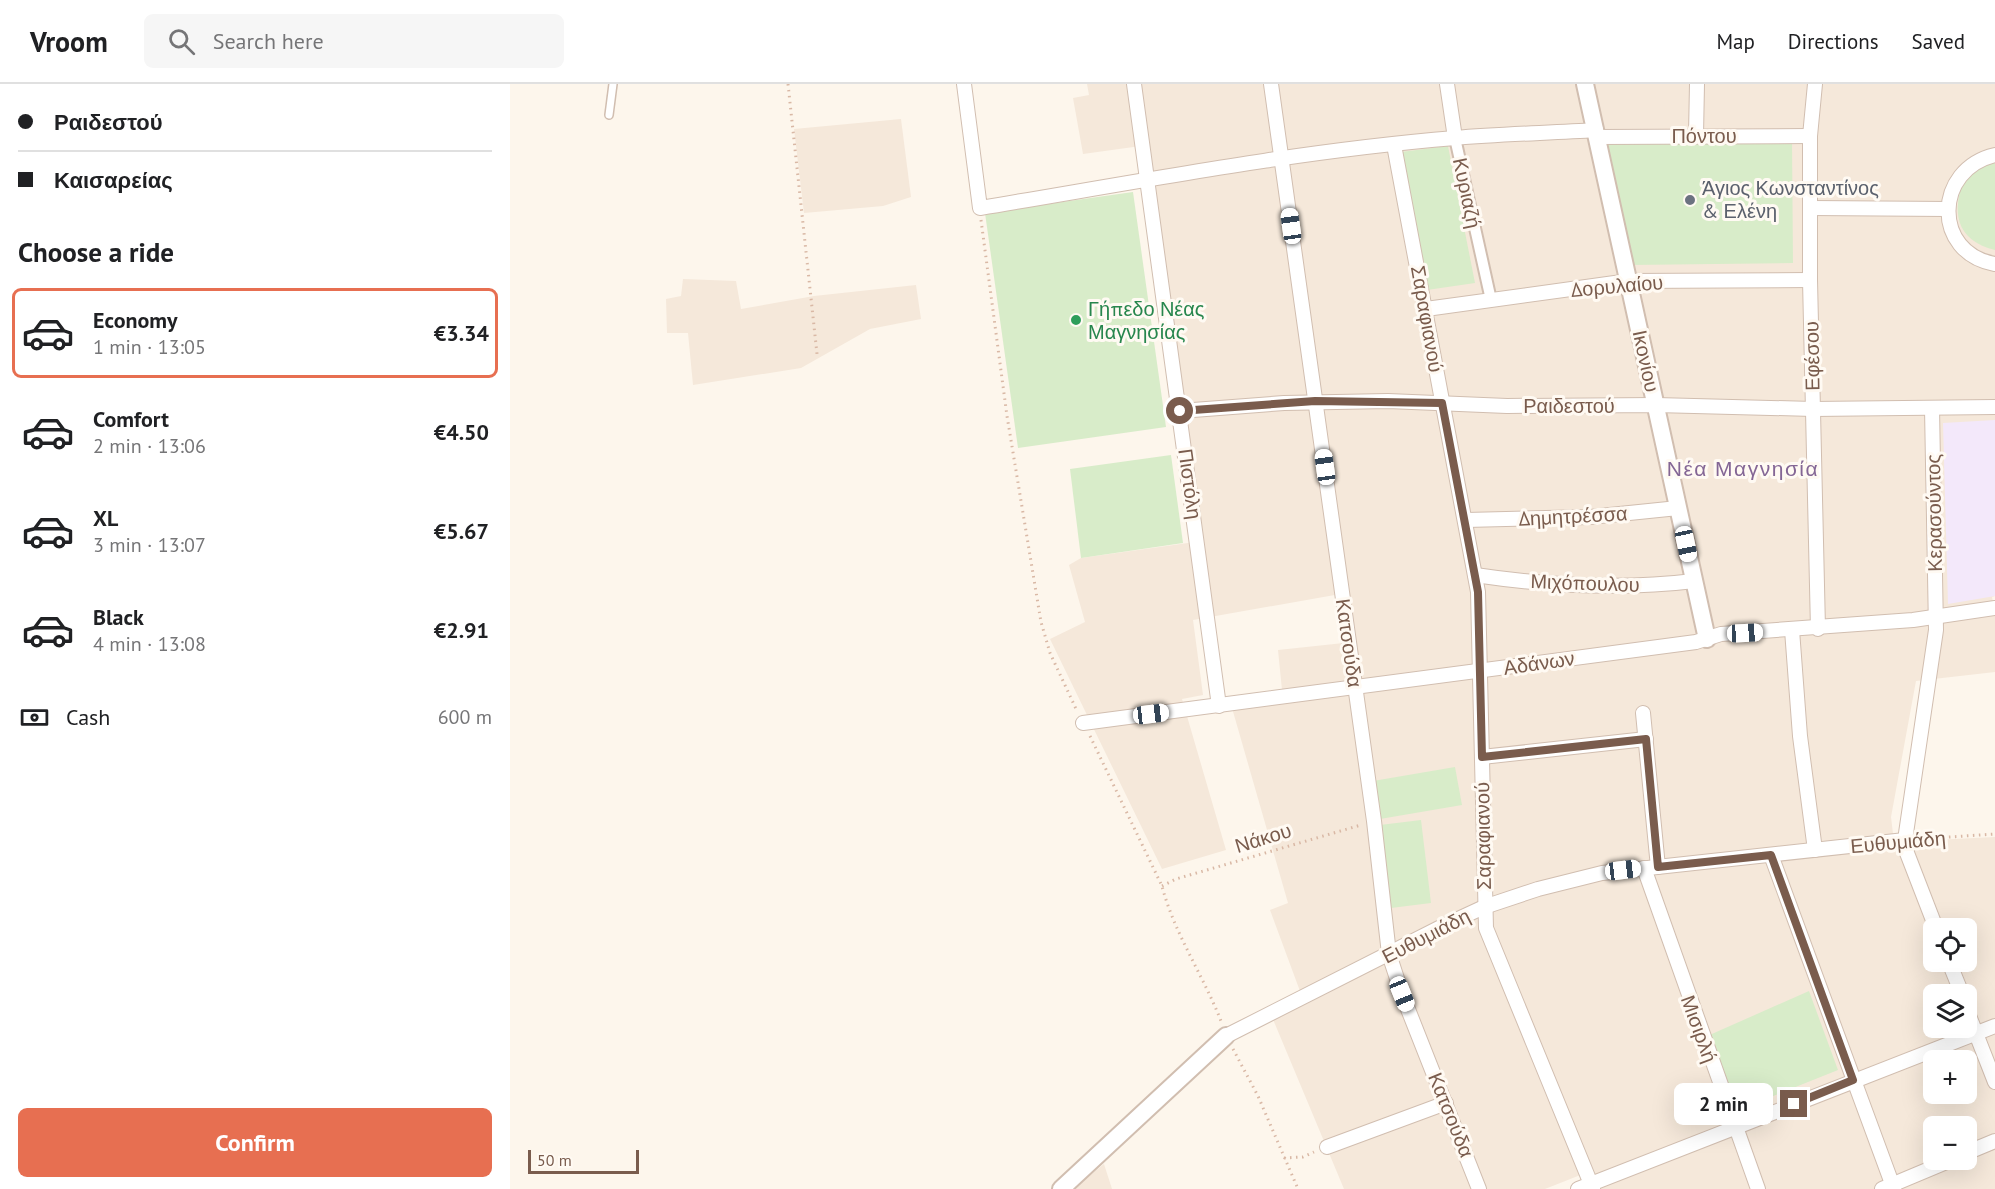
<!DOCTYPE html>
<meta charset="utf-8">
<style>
body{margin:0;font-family:"PT Sans",sans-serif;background:#f6f6f6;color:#202124;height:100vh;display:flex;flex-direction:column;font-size:22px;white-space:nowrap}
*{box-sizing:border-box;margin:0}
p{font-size:20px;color:#757577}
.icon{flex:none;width:33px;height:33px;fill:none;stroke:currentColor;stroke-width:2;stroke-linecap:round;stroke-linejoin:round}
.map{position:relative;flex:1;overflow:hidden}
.sheet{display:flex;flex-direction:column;background:#fff;width:510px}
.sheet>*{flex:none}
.guide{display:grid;align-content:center;height:132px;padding:0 18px;background:#fff}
.fabs{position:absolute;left:1413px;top:834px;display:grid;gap:12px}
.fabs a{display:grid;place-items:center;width:54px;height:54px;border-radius:9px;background:#fff;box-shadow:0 6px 24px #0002;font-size:30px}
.scale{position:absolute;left:18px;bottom:15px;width:111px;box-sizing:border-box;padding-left:6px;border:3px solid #7a5c4d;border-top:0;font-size:16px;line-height:21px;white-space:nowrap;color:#7a5c4d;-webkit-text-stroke:4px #fffaf3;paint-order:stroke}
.end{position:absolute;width:27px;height:27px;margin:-14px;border:8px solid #7a5c4d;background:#fff;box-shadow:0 0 0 3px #fff}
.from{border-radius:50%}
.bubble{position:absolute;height:42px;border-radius:9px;background:#fff;box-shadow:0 6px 24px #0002;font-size:20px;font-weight:700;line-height:42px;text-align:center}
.car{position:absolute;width:18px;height:36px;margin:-18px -9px;border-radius:8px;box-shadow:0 0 4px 2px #0007;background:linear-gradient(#fff 24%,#345 0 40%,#fff 0 76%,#345 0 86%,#fff 0)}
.guide b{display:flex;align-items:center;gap:21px;height:57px;font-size:22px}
.guide b+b{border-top:2px solid #e0e0e0}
.guide i{width:15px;height:15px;background:#202124}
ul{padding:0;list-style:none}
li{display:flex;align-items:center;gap:18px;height:90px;margin:0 12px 9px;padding:0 6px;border:3px solid transparent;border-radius:9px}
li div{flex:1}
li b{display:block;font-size:22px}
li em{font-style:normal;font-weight:700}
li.selected{border-color:#e76f51}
li>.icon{width:54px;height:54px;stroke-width:1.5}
h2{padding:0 18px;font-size:27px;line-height:72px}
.pay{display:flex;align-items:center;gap:15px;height:66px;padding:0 18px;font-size:22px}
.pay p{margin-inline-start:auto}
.primary-button{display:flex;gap:12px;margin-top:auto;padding:12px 18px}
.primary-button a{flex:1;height:69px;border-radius:9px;background:#e76f51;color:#fff;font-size:24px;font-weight:700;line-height:69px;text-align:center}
header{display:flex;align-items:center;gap:36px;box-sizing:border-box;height:84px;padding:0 30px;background:#fff;border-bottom:2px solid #e0e0e0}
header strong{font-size:28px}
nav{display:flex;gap:33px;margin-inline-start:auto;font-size:21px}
.search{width:420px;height:54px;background:#f6f6f6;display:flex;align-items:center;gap:15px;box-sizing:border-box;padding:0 21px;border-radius:9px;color:#757577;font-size:22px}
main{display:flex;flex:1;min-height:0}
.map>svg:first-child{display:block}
.residential{fill:#f5e8da;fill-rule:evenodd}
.education{fill:#f3e8fa}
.green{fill:#d8ecc9}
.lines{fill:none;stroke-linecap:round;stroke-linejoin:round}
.service-casing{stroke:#d1beb0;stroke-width:10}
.pedestrian-casing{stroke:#d1beb0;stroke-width:14}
.minor-casing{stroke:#d1beb0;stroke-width:16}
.tertiary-casing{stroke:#d1beb0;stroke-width:20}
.path{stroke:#d9b8a5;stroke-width:3;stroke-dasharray:1.5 4.5;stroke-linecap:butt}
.service{stroke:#fff;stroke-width:7}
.pedestrian{stroke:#fff;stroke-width:10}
.minor{stroke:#fff;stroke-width:14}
.tertiary{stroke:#fff;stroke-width:16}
.route{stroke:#7a5c4d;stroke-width:8}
.worship-dot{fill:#6b7280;stroke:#fffaf3;stroke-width:2}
.leisure-dot{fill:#2e9e5b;stroke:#fffaf3;stroke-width:2}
.labels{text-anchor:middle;stroke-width:6;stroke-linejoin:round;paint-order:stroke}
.street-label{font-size:20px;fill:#7a5c4d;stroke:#fffaf3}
.worship-label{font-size:20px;fill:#5b616d;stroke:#fffaf3;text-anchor:start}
.leisure-label{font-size:20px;fill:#27864d;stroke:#fffaf3;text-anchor:start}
.neighbourhood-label{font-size:21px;letter-spacing:1.5px;fill:#846695;stroke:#fffaf3}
</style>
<header>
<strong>Vroom</strong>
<div class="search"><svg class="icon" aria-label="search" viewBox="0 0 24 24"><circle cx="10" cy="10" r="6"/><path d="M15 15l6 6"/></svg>Search here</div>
<nav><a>Map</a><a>Directions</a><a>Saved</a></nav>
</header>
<main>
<section class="sheet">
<div class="guide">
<b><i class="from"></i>Ραιδεστού</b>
<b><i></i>Καισαρείας</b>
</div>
<h2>Choose a ride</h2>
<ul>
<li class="selected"><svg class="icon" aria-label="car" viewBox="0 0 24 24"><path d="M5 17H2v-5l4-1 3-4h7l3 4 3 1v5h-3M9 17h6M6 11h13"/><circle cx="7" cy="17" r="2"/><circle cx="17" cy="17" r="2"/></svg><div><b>Economy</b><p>1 min · 13:05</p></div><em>€3.34</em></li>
<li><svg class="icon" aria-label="car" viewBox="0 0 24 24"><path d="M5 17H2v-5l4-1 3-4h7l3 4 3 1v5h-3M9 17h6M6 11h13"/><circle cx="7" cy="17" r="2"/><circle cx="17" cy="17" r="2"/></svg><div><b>Comfort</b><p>2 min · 13:06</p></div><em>€4.50</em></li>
<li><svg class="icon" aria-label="car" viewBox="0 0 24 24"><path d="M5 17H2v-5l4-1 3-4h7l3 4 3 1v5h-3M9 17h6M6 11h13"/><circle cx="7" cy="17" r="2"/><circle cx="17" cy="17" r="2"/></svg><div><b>XL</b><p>3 min · 13:07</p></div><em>€5.67</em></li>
<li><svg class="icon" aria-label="car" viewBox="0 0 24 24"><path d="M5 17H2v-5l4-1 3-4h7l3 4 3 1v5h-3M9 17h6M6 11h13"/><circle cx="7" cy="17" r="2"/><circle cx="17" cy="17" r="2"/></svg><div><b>Black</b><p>4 min · 13:08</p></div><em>€2.91</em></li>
</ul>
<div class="pay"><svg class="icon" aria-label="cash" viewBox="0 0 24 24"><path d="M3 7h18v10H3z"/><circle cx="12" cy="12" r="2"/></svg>Cash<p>600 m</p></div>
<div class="primary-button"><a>Confirm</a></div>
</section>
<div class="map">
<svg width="1485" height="1105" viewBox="0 0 1485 1105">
<rect width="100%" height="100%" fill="#fdf6ec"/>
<g class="residential">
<path d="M577,0H1485V512L1482,513L1485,529V588L1406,597L1381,733L1384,758L1485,753V1105H1085L1078,1088L1035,1105H834L762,933L794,918L760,826L778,819L722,624L773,616L768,566L843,558L836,509L683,536L693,611L672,615L716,766L652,785L540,555L575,538L559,481L571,474L692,457L638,61L573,70L563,14L579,11ZM1424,844H1456V878H1424ZM1424,910H1456V944H1424ZM1424,976H1456V1010H1424ZM1424,1042H1456V1076H1424Z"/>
<path d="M391,35L401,113L373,122L294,129L284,45Z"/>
<path d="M173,195L226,197L231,225L304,212L406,201L411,235L360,245L291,284L183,301L178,249H157L156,215L171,212Z"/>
<path d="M594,1080L602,1105H563Z"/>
</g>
<path class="education" d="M1485,336V512L1438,520L1433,339Z"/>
<g class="green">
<path d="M1282,56L1283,179L1120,181L1095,58Z"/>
<path d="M938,62L965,199L917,206L891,68Z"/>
<path d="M1485,76V166C1445,156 1441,127 1455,93Z"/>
<path d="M623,108L656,343L508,364L475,129Z"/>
<path d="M661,371L673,459L571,474L560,385Z"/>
<path d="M945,683L952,721L870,735L863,697Z"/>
<path d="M911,736L921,819L881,824L870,741Z"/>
<path d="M1299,907L1328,986L1221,1029L1195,953Z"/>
</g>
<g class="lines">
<defs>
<path id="service" d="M99,31L103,0"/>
<path id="pedestrian" d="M945,54L981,216"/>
<g id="minor">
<path d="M454,0L470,124C627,98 786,67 945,54C992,50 1039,49 1086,46"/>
<path d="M624,0L709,622"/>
<path d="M761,0L864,737L879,870L892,910L969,1105"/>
<path d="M937,0L945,54"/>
<path d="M1305,0L1300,52V196L1308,545"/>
<path d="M1186,51L1187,0"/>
<path d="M1087,53L1300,52"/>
<path d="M884,61L968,508L976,844L1083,1105"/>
<path d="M1485,71C1424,85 1422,169 1485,180"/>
<path d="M1301,124L1438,125"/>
<path d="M916,225L1119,197L1300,196"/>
<path d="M1422,324L1426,546L1395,756L1397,769L1426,844"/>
<path d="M670,327L774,319L878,317L997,322L1146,321L1303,325L1485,323"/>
<path d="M956,436L1080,433L1168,424"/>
<path d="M965,491C1039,502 1110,506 1184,497"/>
<path d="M1282,546L1290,652L1305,766"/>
<path d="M1133,629L1148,783"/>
<path d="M573,639L1186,558L1211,550L1403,536L1485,524"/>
<path d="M972,673L1136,655"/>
<path d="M1261,771L1384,1105"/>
<path d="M1134,784L1248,1105"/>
<path d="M1439,878L1452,910"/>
<path d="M1456,924L1485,998"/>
<path d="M716,952L933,842L974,823L1028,805L1092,789L1395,756"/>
<path d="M817,1063L936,1019"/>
<path d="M1456,1069L1485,1057"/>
<path d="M1068,1105L1485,942"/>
<path d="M1372,1105L1441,1076"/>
</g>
<g id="tertiary">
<path d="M1075,0L1197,555"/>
<path d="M551,1105L716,952"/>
</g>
</defs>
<use href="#service" class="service-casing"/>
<use href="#pedestrian" class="pedestrian-casing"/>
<use href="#minor" class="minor-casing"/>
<use href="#tertiary" class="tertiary-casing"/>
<g class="path">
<path d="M278,0L307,270"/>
<path d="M471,136L497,332L531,538L540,569L567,627"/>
<path d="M580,652L652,802C664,849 693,891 711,937"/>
<path d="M1409,755L1485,750"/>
<path d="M652,802L666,795L851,741"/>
<path d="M723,965L748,1012L788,1105"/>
<path d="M774,1074L793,1073L804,1068"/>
</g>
<use href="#service" class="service"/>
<use href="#pedestrian" class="pedestrian"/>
<use href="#minor" class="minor"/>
<use href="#tertiary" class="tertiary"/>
</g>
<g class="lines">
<path class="route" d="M670,327L805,317L932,319L968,508L972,673L1136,655L1148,783L1261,771L1343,996L1284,1020"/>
</g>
<circle class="worship-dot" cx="1180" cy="116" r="6"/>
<circle class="leisure-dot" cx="566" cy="236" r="6"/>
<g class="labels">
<g class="street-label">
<text x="1194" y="59">Πόντου</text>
<text transform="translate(957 109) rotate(78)" y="7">Κυριαζή</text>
<text transform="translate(1107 202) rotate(-5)" y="7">Δορυλαίου</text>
<text transform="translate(917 235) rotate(80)" y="7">Σαραφιανού</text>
<text transform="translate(1302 272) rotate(-91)" y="7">Εφέσου</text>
<text transform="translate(1136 277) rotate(78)" y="7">Ικονίου</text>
<text x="1059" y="329">Ραιδεστού</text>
<text transform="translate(680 400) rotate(82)" y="7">Πιστόλη</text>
<text transform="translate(1424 429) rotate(-91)" y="7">Κερασούντος</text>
<text transform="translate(1063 432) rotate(-3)" y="7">Δημητρέσσα</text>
<text transform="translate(1075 499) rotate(2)" y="7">Μιχόπουλου</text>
<text transform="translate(839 559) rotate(82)" y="7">Κατσούδα</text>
<text transform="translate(1029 579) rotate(-8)" y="7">Αδάνων</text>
<text transform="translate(973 752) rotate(-91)" y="7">Σαραφιανού</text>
<text transform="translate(753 754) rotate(-17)" y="7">Νάκου</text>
<text transform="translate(1388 758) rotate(-5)" y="7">Ευθυμιάδη</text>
<text transform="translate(916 852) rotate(-27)" y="7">Ευθυμιάδη</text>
<text transform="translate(1189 945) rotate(70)" y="7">Μισιρλή</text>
<text transform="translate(941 1031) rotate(68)" y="7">Κατσούδα</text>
</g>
<g class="worship-label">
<text x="1192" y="111">Άγιος Κωνσταντίνος<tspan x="1192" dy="23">&amp; Ελένη</tspan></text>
</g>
<g class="leisure-label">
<text x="578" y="232">Γήπεδο Νέας<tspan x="578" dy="23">Μαγνησίας</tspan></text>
</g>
<g class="neighbourhood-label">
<text x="1233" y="392">Νέα Μαγνησία</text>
</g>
</g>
</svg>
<div class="fabs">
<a><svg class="icon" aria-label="locate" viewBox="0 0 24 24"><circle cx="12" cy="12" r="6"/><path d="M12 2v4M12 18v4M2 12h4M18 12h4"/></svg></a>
<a><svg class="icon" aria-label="layers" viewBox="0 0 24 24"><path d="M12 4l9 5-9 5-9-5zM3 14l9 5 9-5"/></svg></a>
<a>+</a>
<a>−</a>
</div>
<div class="scale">50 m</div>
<i class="end from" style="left:670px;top:327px"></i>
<i class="end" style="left:1284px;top:1020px"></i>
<div class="bubble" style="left:1164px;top:999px;width:99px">2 min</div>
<i class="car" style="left:781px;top:142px;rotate:352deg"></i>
<i class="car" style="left:815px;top:383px;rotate:352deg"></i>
<i class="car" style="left:1176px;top:460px;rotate:168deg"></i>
<i class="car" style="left:1235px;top:549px;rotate:87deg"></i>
<i class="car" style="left:641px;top:630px;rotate:83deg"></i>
<i class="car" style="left:1113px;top:786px;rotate:83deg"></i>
<i class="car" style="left:892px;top:910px;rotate:158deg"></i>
</div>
</main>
